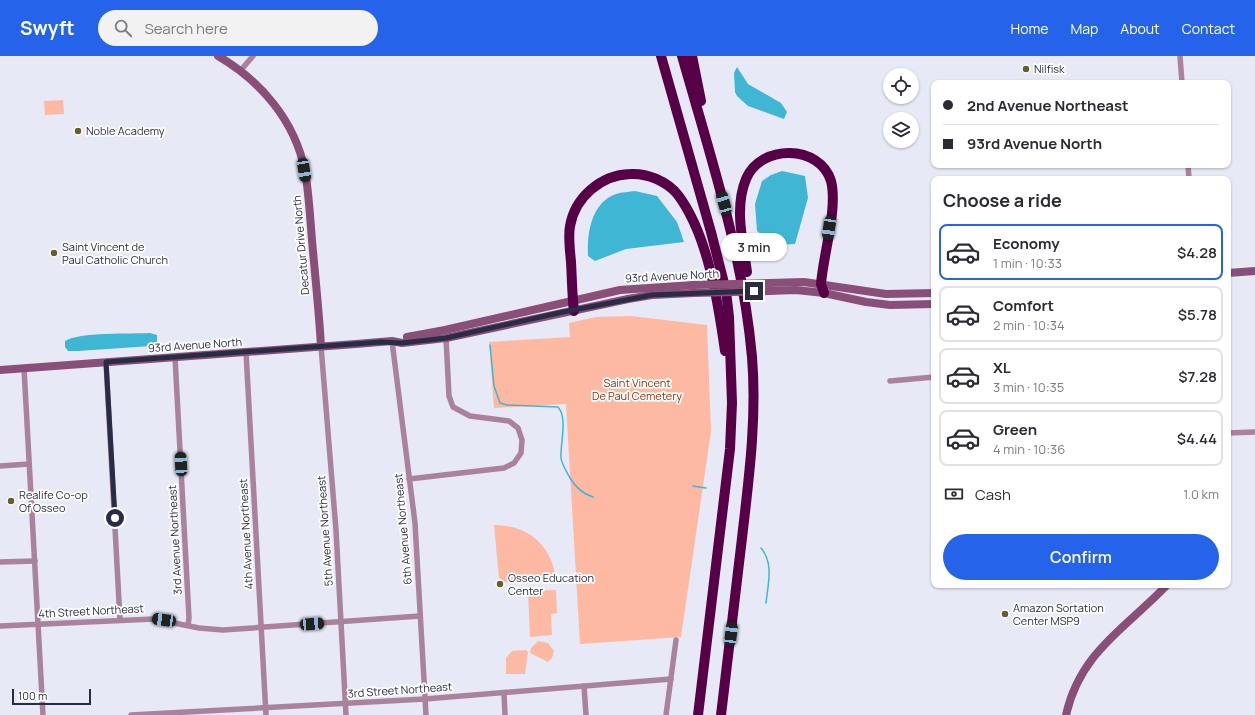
<!DOCTYPE html>
<meta charset="utf-8">
<style>
body{margin:0;font-family:Manrope,sans-serif;background:#f2f2f3;color:#2b2b33;height:100vh;display:flex;flex-direction:column;font-size:15px;white-space:nowrap}
*{box-sizing:border-box;margin:0}
p{font-size:13px;color:#7c7c81}
.icon{flex:none;width:22px;height:22px;fill:none;stroke:currentColor;stroke-width:2;stroke-linecap:round;stroke-linejoin:round}
.map{position:relative;flex:1;overflow:hidden}
.sheet{position:absolute;left:931px;top:120px;width:300px;height:412px;display:flex;flex-direction:column;background:#fff;border-radius:8px;box-shadow:0 1px 3px #0004}
.sheet>*{flex:none}
.banner{position:absolute;left:931px;top:24px;width:300px;height:88px;border-radius:8px;box-shadow:0 1px 3px #0004;display:grid;align-content:center;height:88px;padding:0 12px;background:#fff}
.tools{position:absolute;left:883px;top:12px;display:grid;gap:8px}
.tools a{display:grid;place-items:center;width:36px;height:36px;border-radius:50%;background:#fff;box-shadow:0 1px 3px #0004;font-size:20px}
.scale{position:absolute;left:12px;bottom:10px;width:79px;box-sizing:border-box;padding-left:4px;border:2px solid #292c45;border-top:0;font-size:11px;line-height:14px;white-space:nowrap;color:#292c45;-webkit-text-stroke:3px #fff;paint-order:stroke}
.end{position:absolute;width:18px;height:18px;margin:-9px;border:5px solid #292c45;background:#fff;box-shadow:0 0 0 2px #fff}
.from{border-radius:50%}
.bubble{position:absolute;height:28px;border-radius:14px;background:#fff;box-shadow:0 1px 3px #0004;font-size:13px;font-weight:600;line-height:28px;text-align:center}
.car{position:absolute;width:12px;height:24px;margin:-12px -6px;border-radius:5px;box-shadow:0 0 3px 1px #0007;background:linear-gradient(#222 24%,#8ab4d8 0 40%,#222 0 76%,#8ab4d8 0 86%,#222 0)}
.banner b{display:flex;align-items:center;gap:14px;height:38px;font-size:15px}
.banner b+b{border-top:1px solid #e1e1e2}
.banner i{width:10px;height:10px;background:#2b2b33}
ul{padding:0;list-style:none}
li{display:flex;align-items:center;gap:12px;height:56px;margin:0 8px 6px;padding:0 4px;border:2px solid #e1e1e2;border-radius:8px}
li div{flex:1}
li b{display:block;font-size:15px}
li em{font-style:normal;font-weight:600}
li.active{border-color:#2563eb}
li>.icon{width:36px;height:36px;stroke-width:1.5}
h2{padding:0 12px;font-size:18px;line-height:48px}
.pay{display:flex;align-items:center;gap:10px;height:44px;padding:0 12px;font-size:15px}
.pay p{margin-inline-start:auto}
.action{display:flex;gap:8px;margin-top:auto;padding:8px 12px}
.action a{flex:1;height:46px;border-radius:24px;background:#2563eb;color:#fff;font-size:16px;font-weight:600;line-height:46px;text-align:center}
header{display:flex;align-items:center;gap:24px;box-sizing:border-box;height:56px;padding:0 20px;background:#2563eb;color:#fff}
header strong{font-size:19px}
nav{display:flex;gap:22px;margin-inline-start:auto;font-size:14px}
.search{width:280px;height:36px;background:#f2f2f3;display:flex;align-items:center;gap:10px;box-sizing:border-box;padding:0 14px;border-radius:22px;color:#7c7c81;font-size:15px}
.map>svg:first-child{display:block}
.green{fill:#feb9a2}
.water{fill:#40b6d5}
.lines{fill:none;stroke-linecap:round;stroke-linejoin:round}
.stream{stroke:#40b6d5;stroke-width:1.5}
.street{stroke:#ab829d;stroke-width:5.5}
.secondary{stroke:#894f78;stroke-width:8}
.highway{stroke:#580047;stroke-width:10}
.secondary-bridge{stroke:#894f78;stroke-width:8}
.route{stroke:#292c45;stroke-width:5}
.poi-dot{fill:#685e2b;stroke:#fff;stroke-width:1.5}
.labels{text-anchor:middle;stroke-width:3.5;stroke-linejoin:round;paint-order:stroke}
.poi-label{font-size:11px;fill:#292c45;stroke:#fff;text-anchor:start}
.street-label{font-size:11px;fill:#292c45;stroke:#fff}
.park-label{font-size:11px;fill:#8f310c;stroke:#fff}
</style>
<header>
<strong>Swyft</strong>
<div class="search"><svg class="icon" aria-label="search" viewBox="0 0 24 24"><circle cx="10" cy="10" r="6"/><path d="M15 15l6 6"/></svg>Search here</div>
<nav><a>Home</a><a>Map</a><a>About</a><a>Contact</a></nav>
</header>
<div class="map">
<svg width="1255" height="659" viewBox="0 0 1255 659">
<rect width="100%" height="100%" fill="#e7e9f6"/>
<g class="green">
<path d="M63,44L64,58L45,59L44,45Z"/>
<path d="M631,260L707,269L711,375L681,581L580,588L566,348L494,352L489,286L570,281L569,267L596,261Z"/>
<path d="M494,469C528,469 552,489 556,524L502,526L499,522Z"/>
<path d="M556,534L557,557L551,558L552,579L530,581L528,535Z"/>
<path d="M538,585L548,587L554,595L552,602L548,606L530,597L531,592Z"/>
<path d="M526,594L528,596L525,618H506V602L512,595Z"/>
</g>
<g class="water">
<path d="M737,11L748,28L781,47L787,56L784,63L748,50L737,40L735,36L734,17Z"/>
<path d="M782,115L805,120L808,142L795,188L775,189L757,175L755,148L762,125L771,119Z"/>
<path d="M635,135L657,140L677,166L684,186L626,193L595,205L588,200C587,177 591,147 616,138C622,136 629,136 635,135Z"/>
<path d="M150,277L157,279V287L151,290L78,295H68L65,291V285C79,276 131,278 150,277Z"/>
</g>
<g class="lines">
<g class="stream">
<path d="M490,289L494,330L500,347L507,349L558,351C568,362 560,388 561,402C562,409 567,416 570,422C576,432 583,438 593,441"/>
<path d="M693,430L706,432"/>
<path d="M761,492C774,507 768,528 766,547"/>
</g>
<g class="street">
<path d="M1180,0L1182,27"/>
<path d="M241,14L253,0"/>
<path d="M1188,109L1189,123"/>
<path d="M392,285L415,467L426,659"/>
<path d="M321,290L336,474L346,659"/>
<path d="M246,296L266,659"/>
<path d="M175,301L189,562L188,569"/>
<path d="M106,306L120,564"/>
<path d="M24,312L43,659"/>
<path d="M890,325L934,321"/>
<path d="M1228,377L1255,376"/>
<path d="M0,410L29,408"/>
<path d="M409,423L504,412L514,407L521,397L522,384L518,372L509,365L470,360L453,351L449,340L446,282"/>
<path d="M0,506L35,505"/>
<path d="M0,570L154,563L199,572L223,574L420,560"/>
<path d="M584,630L586,659"/>
<path d="M504,637L505,659"/>
<path d="M131,659L425,643L671,623"/>
<path d="M666,659L676,584"/>
</g>
<g class="secondary">
<path d="M218,0C261,25 295,65 305,115C309,138 310,161 312,184C315,219 319,255 321,290"/>
<path d="M1228,217L1255,215"/>
<path d="M769,227L804,226L886,238L934,237"/>
<path d="M769,235L796,234L824,237L866,246L890,249L934,248"/>
<path d="M407,281L445,274L620,234L693,229"/>
<path d="M0,314L356,288L392,285L402,287L446,282L628,243L652,239L693,237"/>
<path d="M1066,659C1080,596 1126,572 1167,529"/>
</g>
<g class="highway">
<path d="M661,0L711,176L726,235L729,261L732,347L730,393L698,659"/>
<path d="M682,0C710,99 743,198 752,301C757,361 749,422 742,482C735,541 728,600 721,659"/>
<path d="M692,0L701,45"/>
<path d="M747,216C743,186 734,152 746,123C760,88 820,88 831,125C838,152 823,200 821,228L824,237"/>
<path d="M574,255C572,239 572,222 571,206C570,194 568,181 570,170C575,141 601,119 630,118C647,117 667,125 678,139C708,179 718,246 725,295"/>
</g>
<g class="secondary-bridge">
<path d="M693,229L769,227"/>
<path d="M693,237L769,235"/>
</g>
</g>
<g class="lines">
<path class="route" d="M115,462L106,306L381,286L402,287L446,282L563,256L652,239L754,235"/>
</g>
<g class="poi-dot">
<circle cx="1026" cy="13" r="4"/>
<circle cx="78" cy="75" r="4"/>
<circle cx="54" cy="197" r="4"/>
<circle cx="11" cy="445" r="4"/>
<circle cx="500" cy="528" r="4"/>
<circle cx="1005" cy="558" r="4"/>
</g>
<g class="labels">
<g class="poi-label">
<text x="1034" y="17">Nilfisk</text>
<text x="86" y="79">Noble Academy</text>
<text x="62" y="195">Saint Vincent de<tspan x="62" dy="13">Paul Catholic Church</tspan></text>
<text x="19" y="443">Realife Co-op<tspan x="19" dy="13">Of Osseo</tspan></text>
<text x="508" y="526">Osseo Education<tspan x="508" dy="13">Center</tspan></text>
<text x="1013" y="556">Amazon Sortation<tspan x="1013" dy="13">Center MSP9</tspan></text>
</g>
<g class="street-label">
<text transform="translate(301 189) rotate(-95)" y="4">Decatur Drive North</text>
<text transform="translate(672 220) rotate(-3)" y="4">93rd Avenue North</text>
<text transform="translate(195 289) rotate(-4)" y="4">93rd Avenue North</text>
<text transform="translate(403 473) rotate(-95)" y="4">6th Avenue Northeast</text>
<text transform="translate(325 475) rotate(-94)" y="4">5th Avenue Northeast</text>
<text transform="translate(246 478) rotate(-93)" y="4">4th Avenue Northeast</text>
<text transform="translate(175 484) rotate(-93)" y="4">3rd Avenue Northeast</text>
<text transform="translate(91 555) rotate(-3)" y="4">4th Street Northeast</text>
<text transform="translate(400 634) rotate(-4)" y="4">3rd Street Northeast</text>
</g>
<g class="park-label">
<text x="637" y="331">Saint Vincent<tspan x="637" dy="13">De Paul Cemetery</tspan></text>
</g>
</g>
</svg>
<div class="tools">
<a><svg class="icon" aria-label="locate" viewBox="0 0 24 24"><circle cx="12" cy="12" r="6"/><path d="M12 2v4M12 18v4M2 12h4M18 12h4"/></svg></a>
<a><svg class="icon" aria-label="layers" viewBox="0 0 24 24"><path d="M12 4l9 5-9 5-9-5zM3 14l9 5 9-5"/></svg></a>
</div>
<div class="scale">100 m</div>
<i class="end from" style="left:115px;top:462px"></i>
<i class="end" style="left:754px;top:235px"></i>
<div class="bubble" style="left:721px;top:177px;width:66px">3 min</div>
<i class="car" style="left:304px;top:114px;rotate:171deg"></i>
<i class="car" style="left:724px;top:147px;rotate:344deg"></i>
<i class="car" style="left:829px;top:172px;rotate:188deg"></i>
<i class="car" style="left:181px;top:408px;rotate:357deg"></i>
<i class="car" style="left:164px;top:564px;rotate:278deg"></i>
<i class="car" style="left:312px;top:568px;rotate:86deg"></i>
<i class="car" style="left:731px;top:578px;rotate:7deg"></i>
<div class="banner">
<b><i class="from"></i>2nd Avenue Northeast</b>
<b><i></i>93rd Avenue North</b>
</div>
<section class="sheet">
<h2>Choose a ride</h2>
<ul>
<li class="active"><svg class="icon" aria-label="car" viewBox="0 0 24 24"><path d="M5 17H2v-5l4-1 3-4h7l3 4 3 1v5h-3M9 17h6M6 11h13"/><circle cx="7" cy="17" r="2"/><circle cx="17" cy="17" r="2"/></svg><div><b>Economy</b><p>1 min · 10:33</p></div><em>$4.28</em></li>
<li><svg class="icon" aria-label="car" viewBox="0 0 24 24"><path d="M5 17H2v-5l4-1 3-4h7l3 4 3 1v5h-3M9 17h6M6 11h13"/><circle cx="7" cy="17" r="2"/><circle cx="17" cy="17" r="2"/></svg><div><b>Comfort</b><p>2 min · 10:34</p></div><em>$5.78</em></li>
<li><svg class="icon" aria-label="car" viewBox="0 0 24 24"><path d="M5 17H2v-5l4-1 3-4h7l3 4 3 1v5h-3M9 17h6M6 11h13"/><circle cx="7" cy="17" r="2"/><circle cx="17" cy="17" r="2"/></svg><div><b>XL</b><p>3 min · 10:35</p></div><em>$7.28</em></li>
<li><svg class="icon" aria-label="car" viewBox="0 0 24 24"><path d="M5 17H2v-5l4-1 3-4h7l3 4 3 1v5h-3M9 17h6M6 11h13"/><circle cx="7" cy="17" r="2"/><circle cx="17" cy="17" r="2"/></svg><div><b>Green</b><p>4 min · 10:36</p></div><em>$4.44</em></li>
</ul>
<div class="pay"><svg class="icon" aria-label="cash" viewBox="0 0 24 24"><path d="M3 7h18v10H3z"/><circle cx="12" cy="12" r="2"/></svg>Cash<p>1.0 km</p></div>
<div class="action"><a>Confirm</a></div>
</section>
</div>
